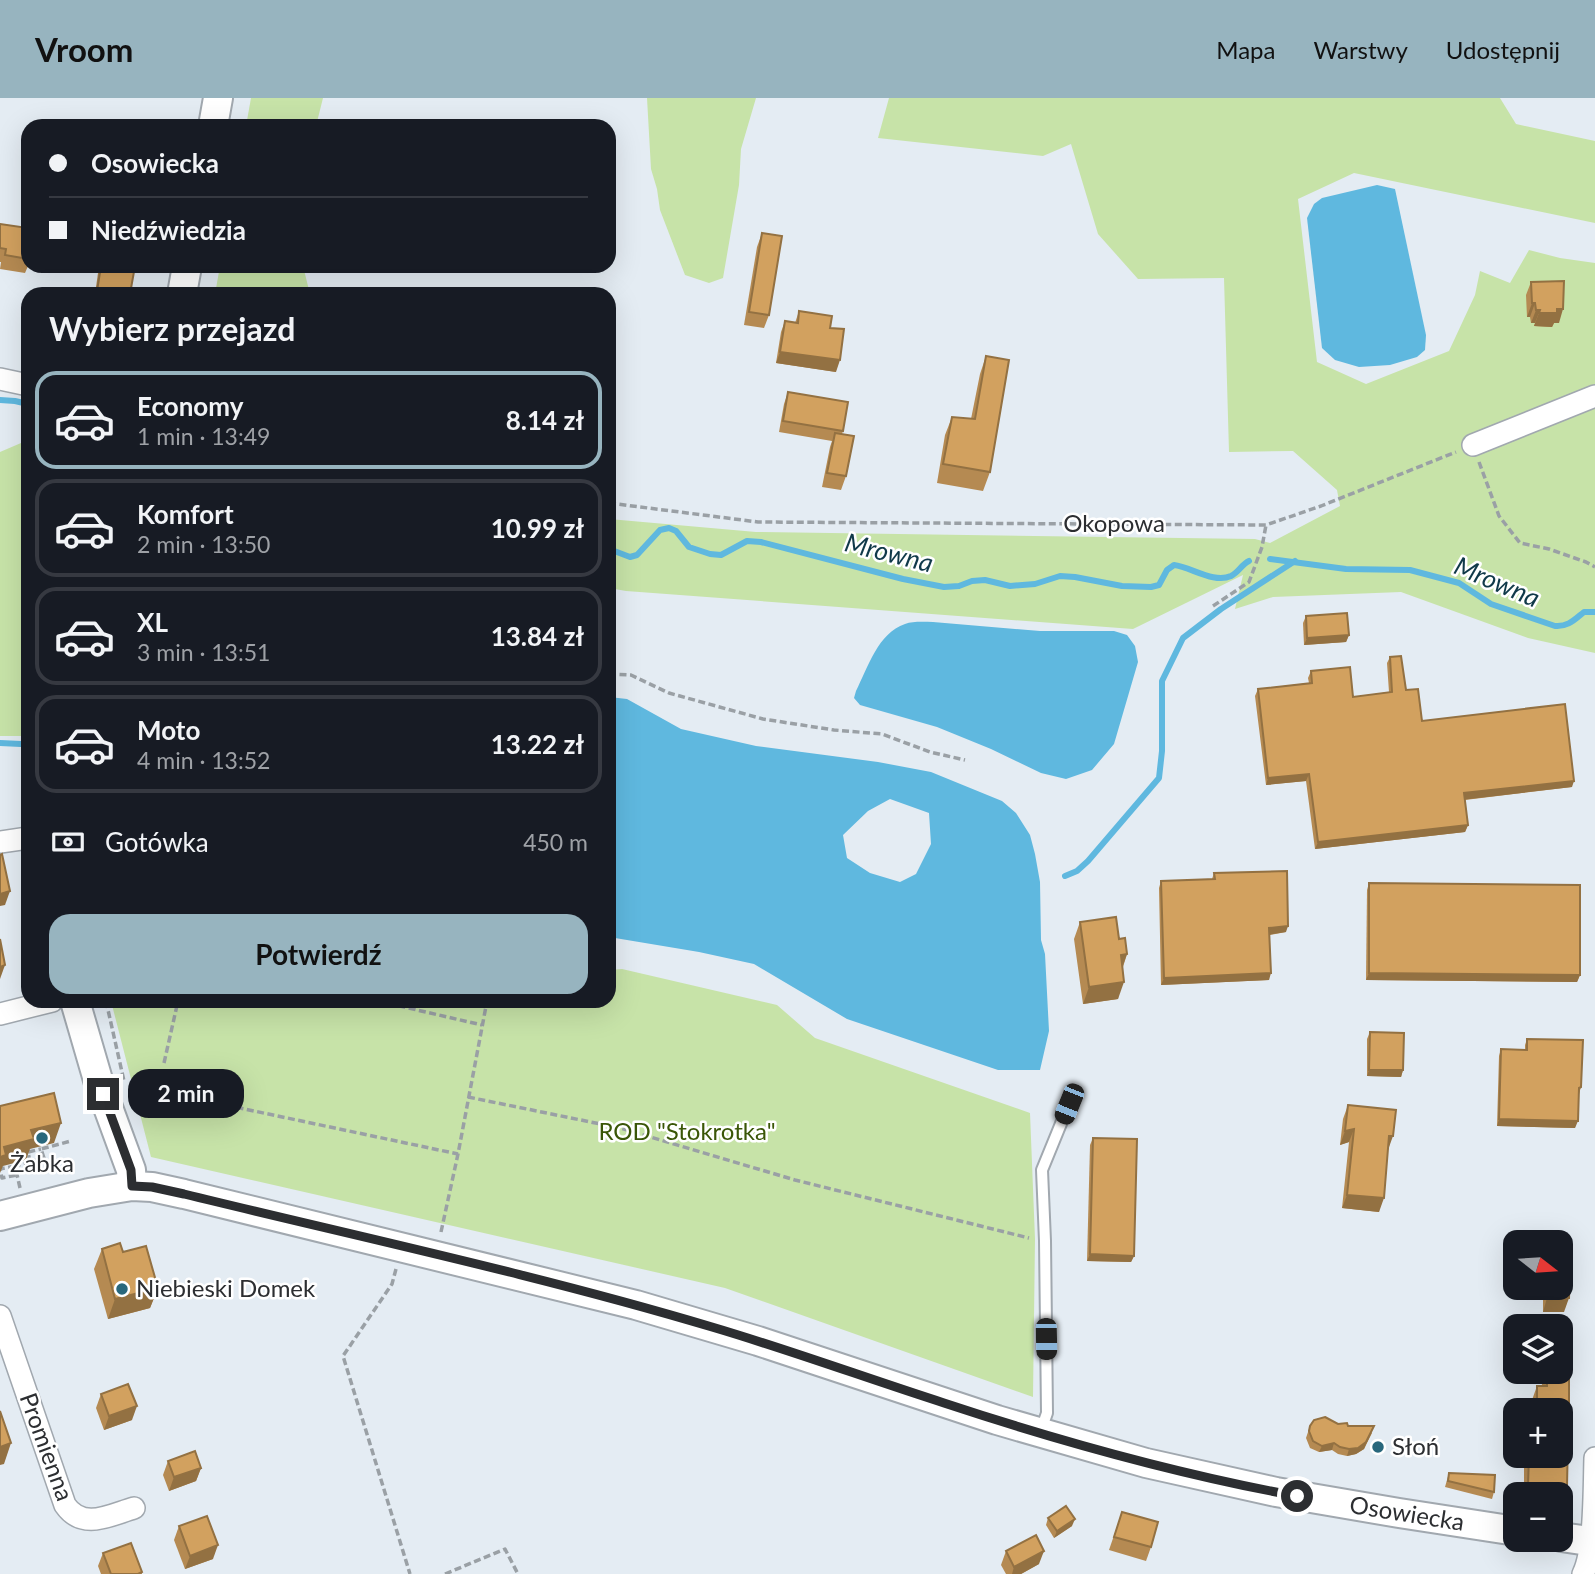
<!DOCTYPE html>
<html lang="pl">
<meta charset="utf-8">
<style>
body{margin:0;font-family:Lato,sans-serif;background:#242831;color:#f1f3f6;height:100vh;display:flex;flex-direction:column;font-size:26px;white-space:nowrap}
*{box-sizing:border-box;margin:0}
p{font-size:23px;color:#9ea1a6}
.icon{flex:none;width:38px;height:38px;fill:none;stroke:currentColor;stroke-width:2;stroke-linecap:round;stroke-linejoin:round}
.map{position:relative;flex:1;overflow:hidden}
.drawer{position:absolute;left:21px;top:189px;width:595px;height:721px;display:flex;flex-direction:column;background:#171b24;border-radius:21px;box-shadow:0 7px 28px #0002}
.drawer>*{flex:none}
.top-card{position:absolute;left:21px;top:21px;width:595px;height:154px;border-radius:21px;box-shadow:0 7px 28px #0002;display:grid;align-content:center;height:154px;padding:0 28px;background:#171b24}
.needle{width:46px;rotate:107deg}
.controls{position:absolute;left:1503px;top:1132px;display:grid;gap:14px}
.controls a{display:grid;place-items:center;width:70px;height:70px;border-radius:14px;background:#171b24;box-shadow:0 7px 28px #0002;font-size:35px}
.end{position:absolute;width:32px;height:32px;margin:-16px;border:9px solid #2c2e31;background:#fff;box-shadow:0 0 0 4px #fff}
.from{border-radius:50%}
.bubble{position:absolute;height:49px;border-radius:21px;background:#171b24;box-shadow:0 7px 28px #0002;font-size:23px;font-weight:700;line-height:49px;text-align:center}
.car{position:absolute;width:21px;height:42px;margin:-21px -10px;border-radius:9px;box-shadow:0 0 5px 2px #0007;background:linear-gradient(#222 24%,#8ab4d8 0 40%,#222 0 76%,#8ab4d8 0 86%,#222 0)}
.top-card b{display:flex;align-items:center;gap:24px;height:66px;font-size:26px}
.top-card b+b{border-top:2px solid #363941}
.top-card i{width:18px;height:18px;background:#f1f3f6}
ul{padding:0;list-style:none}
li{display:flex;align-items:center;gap:21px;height:98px;margin:0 14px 10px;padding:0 14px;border:4px solid #363941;border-radius:21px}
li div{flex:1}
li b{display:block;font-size:26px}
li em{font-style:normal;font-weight:700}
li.on{border-color:#97b4bf}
li>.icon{width:63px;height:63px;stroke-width:1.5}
h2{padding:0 28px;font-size:32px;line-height:84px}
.pay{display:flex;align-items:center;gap:18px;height:77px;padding:0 28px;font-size:26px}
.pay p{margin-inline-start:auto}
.button{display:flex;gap:14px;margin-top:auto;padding:14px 28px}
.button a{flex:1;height:80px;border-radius:21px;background:#97b4bf;color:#111;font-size:28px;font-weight:700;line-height:80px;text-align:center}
header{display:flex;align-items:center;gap:42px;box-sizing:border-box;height:98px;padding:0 35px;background:#97b4bf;color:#111}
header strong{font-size:33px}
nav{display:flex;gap:38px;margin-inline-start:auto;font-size:24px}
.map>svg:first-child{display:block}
.green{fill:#c7e3a8}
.water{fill:#5fb8df;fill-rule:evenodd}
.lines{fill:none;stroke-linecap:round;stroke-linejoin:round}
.stream{stroke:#5fb8df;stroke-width:6}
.service-casing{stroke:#a1a8af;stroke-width:14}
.minor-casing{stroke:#a1a8af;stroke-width:24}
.tertiary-casing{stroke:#a1a8af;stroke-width:32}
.path{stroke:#9aa0a5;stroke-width:3.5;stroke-dasharray:7 3.5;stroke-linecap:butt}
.service{stroke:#fff;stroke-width:10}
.minor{stroke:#fff;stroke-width:21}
.tertiary{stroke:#fff;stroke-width:28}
.wall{fill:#b58a52}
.shaded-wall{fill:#937142}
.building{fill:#d2a15f;stroke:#937142;stroke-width:2}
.route{stroke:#2c2e31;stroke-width:9}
.poi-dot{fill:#28677c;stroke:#fff;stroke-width:2.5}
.labels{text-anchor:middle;stroke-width:5;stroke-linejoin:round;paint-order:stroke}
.street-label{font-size:24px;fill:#2c2e31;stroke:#fff}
.park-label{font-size:24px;fill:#3a5607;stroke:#fff}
.poi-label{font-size:24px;fill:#2c2e31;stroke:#fff;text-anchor:start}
.water-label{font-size:26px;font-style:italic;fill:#103949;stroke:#fff}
</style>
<header>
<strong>Vroom</strong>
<nav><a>Mapa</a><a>Warstwy</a><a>Udostępnij</a></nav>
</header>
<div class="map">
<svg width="1595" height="1476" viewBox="0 0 1595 1476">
<rect width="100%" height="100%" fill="#e4ecf3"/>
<g class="green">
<path d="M251,0H323L316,28H246Z"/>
<path d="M647,0H756L741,51L739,87L723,180L709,185L685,177L660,112L657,91L651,71Z"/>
<path d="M889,0H1500L1516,26L1595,43V125L1354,75L1298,101L1317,264L1366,286L1449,253L1475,197L1480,173L1510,185L1529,152L1560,160L1595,165V555L1528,540L1401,494L1273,499L1235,511L1243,477L1133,531L626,493L609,490V421L756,434L1255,441L1270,445L1340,408L1337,392L1293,353L1229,354L1224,180L1138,181L1098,136L1071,46L1043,58L878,40Z"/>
<path d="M220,168H303L310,196H215Z"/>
<path d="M28,342V638H0V354Z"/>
<path d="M622,871L777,907L815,940L1030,1015L1035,1141L1033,1299L725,1190L151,1059L111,903H609V872Z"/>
</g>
<g class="water">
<path d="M1377,87L1395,91L1426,237L1425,252L1417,259L1390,267L1359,269L1335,262L1322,250L1307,120L1314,106L1322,100Z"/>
<path d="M933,524L1040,533H1114L1127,537L1135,548L1138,564L1114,646L1092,672L1066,681L1041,675L991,651L937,629L860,607L854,600L856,593C868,569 878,535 905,526C913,523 924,524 933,524Z"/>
<path d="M609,599L627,601L681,631L756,648L878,664L931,674L1002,703L1016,715L1030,737L1035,756L1040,784L1041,842L1045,856L1049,933L1040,972H998L847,921L754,866L699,854L609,839ZM890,701L929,715L931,746L916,776L900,784L870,775L847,760L843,737L868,713Z"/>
</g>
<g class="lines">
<g class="stream">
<path d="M0,302L15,303L28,306"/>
<path d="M609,451L630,459L637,457L660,432L669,430L676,433L689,449L710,456L721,457L747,443L761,444L903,481L944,489L959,488L972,483L985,482L1010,488L1035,486L1060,478L1075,479L1122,488L1151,489L1159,487L1167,472L1174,467C1191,469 1214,486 1231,478C1239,474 1241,467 1249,463"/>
<path d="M1270,461L1346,471L1410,472L1459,485L1491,506L1555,528C1568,529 1574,522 1584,514H1595"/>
<path d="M0,645L21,646"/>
<path d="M1065,778L1077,773L1088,763L1159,680L1162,653V583L1183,540L1221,511L1295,463"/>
</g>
<defs>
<path id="service" d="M1041,1332L1047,1315L1045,1143L1042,1072L1069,1006"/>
<g id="minor">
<path d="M0,281L28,287"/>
<path d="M1473,347L1595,298"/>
<path d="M0,744L28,740"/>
<path d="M0,916L52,903"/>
<path d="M0,1218L65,1407C83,1433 110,1417 134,1410"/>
<path d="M1583,1476C1595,1452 1594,1390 1595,1360"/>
</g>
<g id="tertiary">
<path d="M213,28L218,0"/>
<path d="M182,196L187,168"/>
<path d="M75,903L98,982L131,1072L132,1088"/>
<path d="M0,1118L89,1095L132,1088L152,1089L184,1096L636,1207L758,1243L997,1322L1146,1365L1276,1394L1399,1415L1516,1433"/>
<path d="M1561,1439L1595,1444"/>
</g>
</defs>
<use href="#service" class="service-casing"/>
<use href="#minor" class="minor-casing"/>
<use href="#tertiary" class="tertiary-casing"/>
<g class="path">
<path d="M1479,364L1499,418L1520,445L1549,451L1586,464L1595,469"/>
<path d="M609,405L758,424L1266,427L1321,408L1456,354"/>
<path d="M1213,508L1249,484L1262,449L1266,427"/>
<path d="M609,576L631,577L669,595L763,621L834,632L882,636L930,654L965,662"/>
<path d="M106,903L124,983"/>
<path d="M378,903L482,927"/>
<path d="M164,965L178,903"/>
<path d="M468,999L620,1030L795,1082L1029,1140"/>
<path d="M216,1005L458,1056"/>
<path d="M30,1064L28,1054L41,1051"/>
<path d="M15,1068L0,1071L2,1080L17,1077"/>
<path d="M20,1090L15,1068L44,1060L41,1051L71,1043"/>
<path d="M441,1134L458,1056L487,903"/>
<path d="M396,1171L392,1186L343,1258L410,1476"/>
<path d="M445,1476L505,1451L518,1476"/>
</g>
<use href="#service" class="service"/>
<use href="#minor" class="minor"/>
<use href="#tertiary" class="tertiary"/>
</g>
<g class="wall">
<path d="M0,126L28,130V168L25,175L0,171L1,164H0Z"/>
<path d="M762,135L769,217L764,230L744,227L757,149Z"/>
<path d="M99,168H135L130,196H95Z"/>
<path d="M1531,184L1559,225H1554L1552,229L1534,228L1535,225H1531L1530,219H1527L1526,197Z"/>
<path d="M799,213L830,230L836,274L776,265L781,234L785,223L795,225Z"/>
<path d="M986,258L990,374L983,393L937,385L945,337L952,319L971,321L980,276Z"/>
<path d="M788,294L843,333L842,336L846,378L841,392L822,389L830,349L832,343L779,334L784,306Z"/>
<path d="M1306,518L1349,537L1346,544L1304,547L1303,525Z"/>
<path d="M1390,559L1422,623L1572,689L1465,702L1468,727L1465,734L1315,751L1306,683L1266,687L1255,598L1258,591L1309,585L1308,580L1311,573L1353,599L1389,594L1387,565Z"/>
<path d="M1214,775L1286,834L1270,837L1269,882L1161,887L1159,790L1161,783L1212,781Z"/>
<path d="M1369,785L1580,877L1577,884L1366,882L1367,792Z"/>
<path d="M1080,824L1119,841L1127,856L1123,869L1118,901L1083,906L1074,841Z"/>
<path d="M1370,934L1403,972L1401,979L1367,978V941Z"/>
<path d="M1527,941L1581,989L1579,996L1575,1030L1497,1028L1499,958L1501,951L1525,952V947Z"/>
<path d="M1348,1007L1388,1052L1379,1114L1342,1110L1349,1044L1340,1047L1343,1021Z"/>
<path d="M1093,1040L1134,1158L1131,1164L1087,1163L1090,1047Z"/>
<path d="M102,1151L123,1154L158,1190L150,1210L108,1221L94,1171Z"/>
<path d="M1543,1190H1561L1564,1214H1543Z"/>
<path d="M1541,1274H1561L1564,1321L1561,1312H1532V1302L1537,1288H1542Z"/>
<path d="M101,1296L132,1322L104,1332L96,1310Z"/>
<path d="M1338,1326L1372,1335L1364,1351L1356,1356L1347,1358L1338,1356L1332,1352L1319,1354L1310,1350L1306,1340L1310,1328Z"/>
<path d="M1528,1358H1561L1562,1401H1561V1396H1524V1370Z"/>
<path d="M168,1363L201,1370L196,1383L169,1393L163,1377Z"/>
<path d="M1449,1375L1494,1394L1492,1401L1445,1389Z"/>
<path d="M1122,1414L1151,1449L1146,1463L1109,1452Z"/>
<path d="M1048,1420L1072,1428L1054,1440L1046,1427Z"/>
<path d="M179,1428L213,1461L185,1471L174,1442Z"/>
<path d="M1006,1453L1039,1466L1021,1476H1006L1001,1467Z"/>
<path d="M103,1455L142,1474V1476H101L98,1468Z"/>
</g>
<g class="shaded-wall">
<path d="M1532,205H1535L1530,219H1527Z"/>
<path d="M1557,211H1563L1559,225H1554L1552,229L1534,228L1539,215Z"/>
<path d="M1536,212H1540L1535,225H1531Z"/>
<path d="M780,254L840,262L836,274L776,265Z"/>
<path d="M1349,537L1346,544L1304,547L1307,540Z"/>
<path d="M1309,676L1306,683L1266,687L1268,680Z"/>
<path d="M1574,683L1572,689L1461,702L1464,695Z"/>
<path d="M1468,727L1465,734L1315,751L1318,744Z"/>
<path d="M10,793L5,807L0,808V796Z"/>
<path d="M1288,828L1286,834L1267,837L1269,830Z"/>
<path d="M1127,856L1121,873V857Z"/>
<path d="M5,867L0,881V869Z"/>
<path d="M1271,875L1269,882L1161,887L1164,880Z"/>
<path d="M1369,875L1580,877L1577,884L1366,882Z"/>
<path d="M1124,884L1118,901L1083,906L1089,889Z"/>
<path d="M1369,972H1403L1401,979L1367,978Z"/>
<path d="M1499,1021L1578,1023L1575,1030L1497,1028Z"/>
<path d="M61,1025L54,1045L30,1051L26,1062L3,1068L0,1075V1059L4,1049L31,1032Z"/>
<path d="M1354,1031L1349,1044L1340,1047L1345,1033Z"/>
<path d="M1389,1038H1393L1388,1052Z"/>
<path d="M1347,1097L1384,1100L1379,1114L1342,1110Z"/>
<path d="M1090,1156L1134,1158L1131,1164L1087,1163Z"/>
<path d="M158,1190L150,1210L108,1221L115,1201Z"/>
<path d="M1547,1200H1569L1564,1214H1543Z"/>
<path d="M1537,1307H1569L1564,1321H1561V1312H1535Z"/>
<path d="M137,1308L132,1322L104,1332L109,1318Z"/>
<path d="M1374,1328L1364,1351L1356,1356L1347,1358L1349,1351Z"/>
<path d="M11,1345L4,1366L0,1367V1349Z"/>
<path d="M1334,1345L1332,1352L1319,1354L1322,1348Z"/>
<path d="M201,1370L196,1383L169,1393L174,1379Z"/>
<path d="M1528,1387L1567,1388L1562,1401H1561V1396H1525Z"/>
<path d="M1075,1421L1072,1428L1054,1440L1057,1433Z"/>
<path d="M218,1447L213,1461L185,1471L190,1458Z"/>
<path d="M1044,1453L1039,1466L1021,1476H1012L1014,1469Z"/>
</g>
<g class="building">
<path d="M50,24L69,27V28H50Z"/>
<path d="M0,126L28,130V161L5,157L6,151L0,150Z"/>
<path d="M762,135L782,138L769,217L749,214Z"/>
<path d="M101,168H135L130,196H115L97,193Z"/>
<path d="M1564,183L1563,211H1557V215H1539L1540,212H1536L1535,205H1532L1531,184Z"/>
<path d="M799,213L832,218L830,230L844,231L840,262L780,254L785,223L798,225Z"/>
<path d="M986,258L1009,262L990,374L943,366L952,319L975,321Z"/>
<path d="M788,294L848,304L843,333L783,323Z"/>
<path d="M835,335L854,338L846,378L827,375Z"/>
<path d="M1347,515L1349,537L1307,540L1306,518Z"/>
<path d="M1401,558L1406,592L1418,591L1422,623L1565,606L1574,683L1464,695L1468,727L1318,744L1309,676L1268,680L1258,591L1312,585L1311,573L1350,569L1353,599L1392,594L1390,559Z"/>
<path d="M2,756L10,793L0,796V757Z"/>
<path d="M1287,773L1288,828L1269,830L1271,875L1164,880L1161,783L1215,781L1214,775Z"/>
<path d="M1369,785L1580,787V877L1369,875Z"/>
<path d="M1116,819L1119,841L1125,840L1127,856L1121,857L1124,884L1089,889L1080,824Z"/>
<path d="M0,841L5,867L0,869Z"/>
<path d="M1370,934L1404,935L1403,972H1369Z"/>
<path d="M1527,941L1583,942L1581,989L1579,990L1578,1023L1499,1021L1501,951L1527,952Z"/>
<path d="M54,995L61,1025L31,1032L34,1041L4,1049L6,1057L0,1059V1008Z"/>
<path d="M1348,1007L1396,1012L1393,1038H1389L1384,1100L1347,1097L1354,1031L1345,1033Z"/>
<path d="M1093,1040L1137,1041L1134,1158L1090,1156Z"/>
<path d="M120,1145L123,1154L146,1148L158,1190L115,1201L102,1151Z"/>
<path d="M1561,1168H1570L1569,1200H1547L1548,1190H1561Z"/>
<path d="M1561,1240H1569V1307H1537V1288H1547V1274H1561Z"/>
<path d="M128,1286L137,1308L109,1318L101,1296Z"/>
<path d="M0,1313L11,1345L0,1349Z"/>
<path d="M1325,1319L1338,1326L1347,1325L1348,1328H1374L1366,1344L1358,1350L1349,1351L1340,1349L1334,1345L1322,1348L1313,1343L1309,1333L1310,1328L1314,1322Z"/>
<path d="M1561,1340H1568L1567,1388L1528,1387L1529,1358H1561Z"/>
<path d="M195,1353L201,1370L174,1379L168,1363Z"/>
<path d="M1449,1375L1495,1377L1494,1394L1448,1383Z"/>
<path d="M1066,1408L1075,1421L1057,1433L1048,1420Z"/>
<path d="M1122,1414L1158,1424L1151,1449L1114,1439Z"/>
<path d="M207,1418L218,1447L190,1458L179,1428Z"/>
<path d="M1036,1437L1044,1453L1014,1469L1006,1453Z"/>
<path d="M131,1445L142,1474L138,1476H111L103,1455Z"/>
</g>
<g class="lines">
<path class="route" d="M103,996L131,1072L132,1088L152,1089L184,1096C360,1139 538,1177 712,1229C790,1252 866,1280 944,1305C1059,1343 1177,1376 1297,1398"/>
</g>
<g class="poi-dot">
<circle cx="42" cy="1040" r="7"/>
<circle cx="122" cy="1191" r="7"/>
<circle cx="1378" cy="1349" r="7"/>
</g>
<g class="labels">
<g class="street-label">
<text x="1114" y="434">Okopowa</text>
<text transform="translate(46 1349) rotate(70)" y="8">Promienna</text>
<text transform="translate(1407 1416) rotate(9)" y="8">Osowiecka</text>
</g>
<g class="park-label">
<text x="687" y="1042">ROD "Stokrotka"</text>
</g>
<g class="poi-label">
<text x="42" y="1074" text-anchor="middle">Żabka</text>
<text x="136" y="1199">Niebieski Domek</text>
<text x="1392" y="1357">Słoń</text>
</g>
<g class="water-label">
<text transform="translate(889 455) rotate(14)" y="9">Mrowna</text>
<text transform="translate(1497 484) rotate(23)" y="9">Mrowna</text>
</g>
</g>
</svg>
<div class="controls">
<a><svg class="needle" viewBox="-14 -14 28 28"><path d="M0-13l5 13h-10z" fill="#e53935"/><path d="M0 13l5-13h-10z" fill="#9ea1a6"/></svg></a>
<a><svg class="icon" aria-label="layers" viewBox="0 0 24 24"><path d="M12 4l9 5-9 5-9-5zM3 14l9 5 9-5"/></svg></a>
<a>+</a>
<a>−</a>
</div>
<i class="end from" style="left:1297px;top:1398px"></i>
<i class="end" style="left:103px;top:996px"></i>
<div class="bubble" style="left:128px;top:971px;width:116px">2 min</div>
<i class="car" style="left:1069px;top:1006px;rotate:202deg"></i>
<i class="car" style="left:1046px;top:1241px;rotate:179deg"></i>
<div class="top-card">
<b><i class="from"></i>Osowiecka</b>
<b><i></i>Niedźwiedzia</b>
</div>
<section class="drawer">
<h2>Wybierz przejazd</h2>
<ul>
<li class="on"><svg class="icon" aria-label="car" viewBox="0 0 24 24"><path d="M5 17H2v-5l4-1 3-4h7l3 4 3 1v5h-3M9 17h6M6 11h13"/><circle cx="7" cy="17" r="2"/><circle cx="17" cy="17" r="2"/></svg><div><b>Economy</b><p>1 min · 13:49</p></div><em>8.14 zł</em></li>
<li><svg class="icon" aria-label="car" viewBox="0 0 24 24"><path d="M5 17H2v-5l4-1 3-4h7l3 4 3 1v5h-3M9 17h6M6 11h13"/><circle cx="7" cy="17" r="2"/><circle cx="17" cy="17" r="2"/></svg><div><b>Komfort</b><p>2 min · 13:50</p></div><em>10.99 zł</em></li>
<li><svg class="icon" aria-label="car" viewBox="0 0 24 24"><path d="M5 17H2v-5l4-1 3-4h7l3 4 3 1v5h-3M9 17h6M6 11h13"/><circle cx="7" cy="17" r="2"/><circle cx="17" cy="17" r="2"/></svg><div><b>XL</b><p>3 min · 13:51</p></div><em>13.84 zł</em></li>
<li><svg class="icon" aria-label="car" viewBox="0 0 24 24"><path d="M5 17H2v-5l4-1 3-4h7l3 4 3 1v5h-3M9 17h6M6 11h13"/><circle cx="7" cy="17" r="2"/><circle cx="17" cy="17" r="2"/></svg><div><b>Moto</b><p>4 min · 13:52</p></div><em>13.22 zł</em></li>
</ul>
<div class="pay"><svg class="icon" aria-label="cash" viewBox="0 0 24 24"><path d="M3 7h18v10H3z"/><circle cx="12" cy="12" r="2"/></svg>Gotówka<p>450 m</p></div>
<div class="button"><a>Potwierdź</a></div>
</section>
</div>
